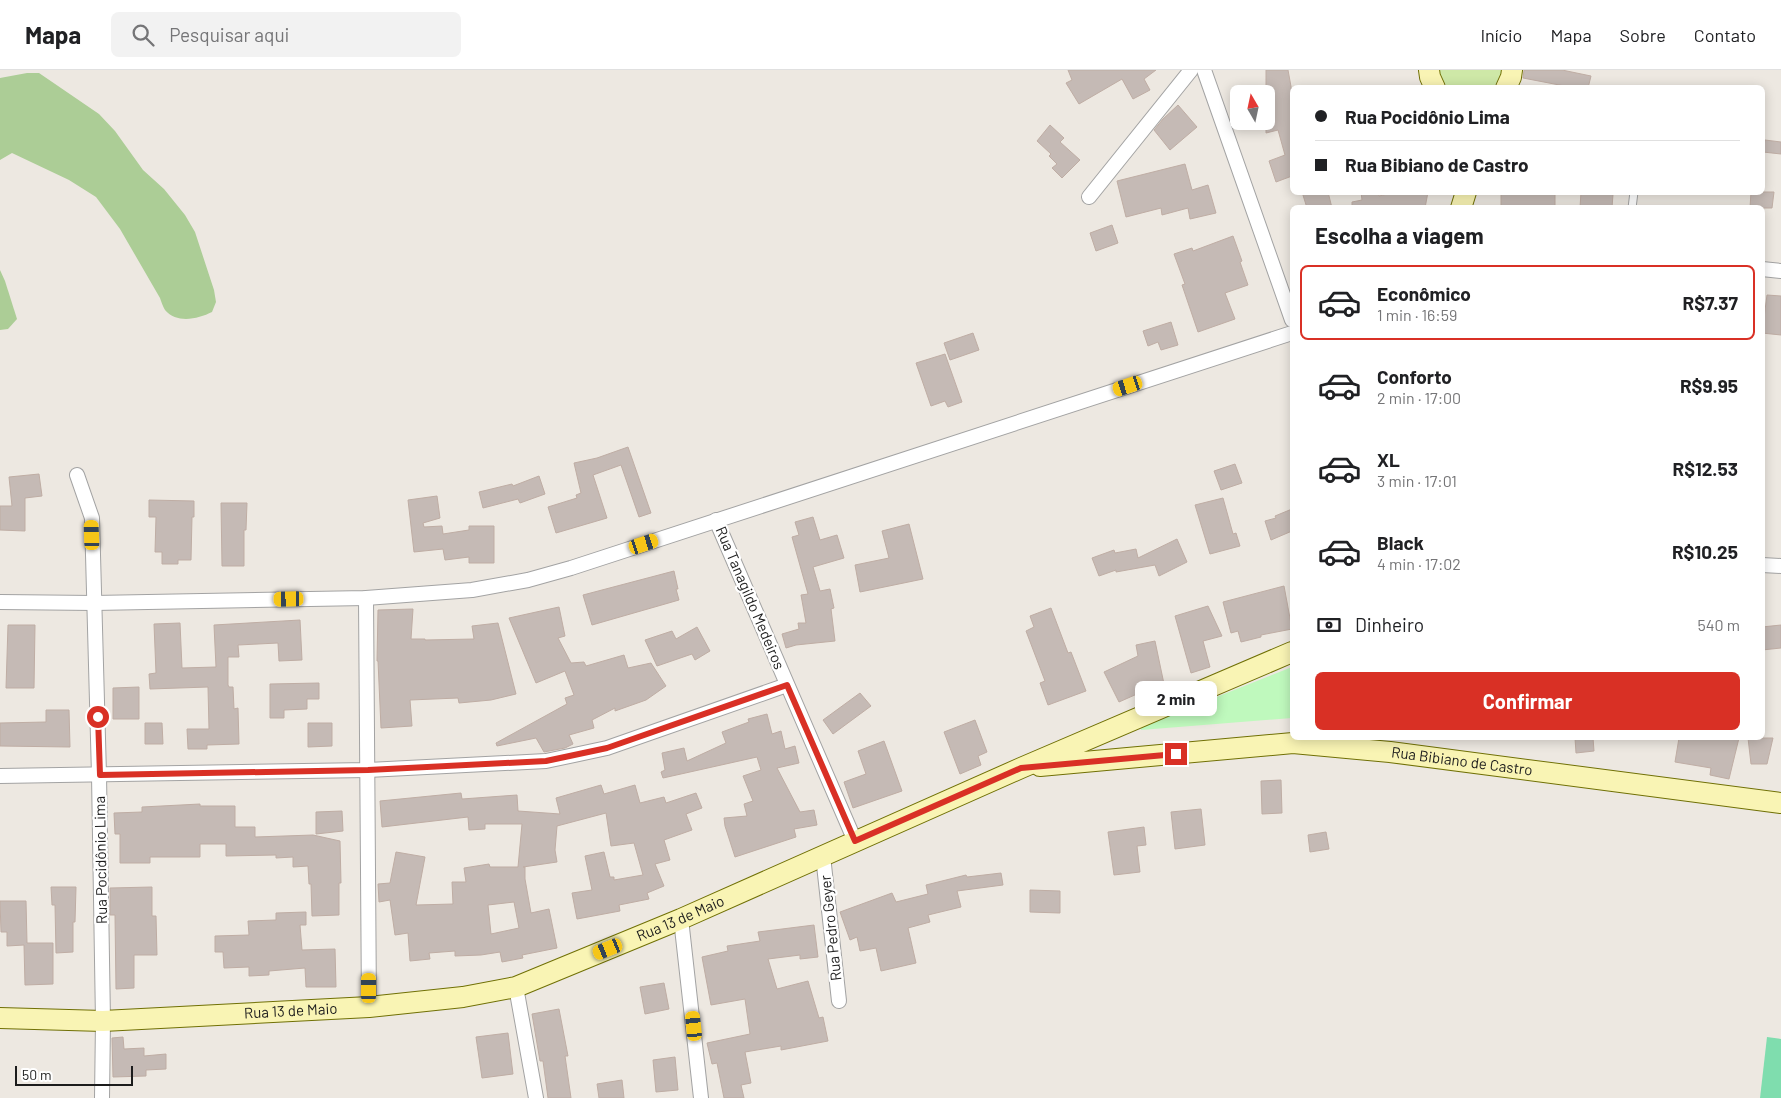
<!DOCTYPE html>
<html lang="pt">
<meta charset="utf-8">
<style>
body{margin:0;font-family:Barlow,sans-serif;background:#f2f2f2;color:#202124;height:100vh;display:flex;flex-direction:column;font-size:19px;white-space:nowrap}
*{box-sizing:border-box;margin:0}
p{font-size:16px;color:#757577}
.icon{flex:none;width:28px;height:28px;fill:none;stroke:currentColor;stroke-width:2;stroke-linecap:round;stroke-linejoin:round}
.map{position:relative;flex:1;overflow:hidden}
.details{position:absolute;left:1290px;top:135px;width:475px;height:535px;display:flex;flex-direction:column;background:#fff;border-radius:8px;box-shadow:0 2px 12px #0003}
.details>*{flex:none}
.top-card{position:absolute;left:1290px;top:15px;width:475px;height:110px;border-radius:8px;box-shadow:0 2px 12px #0003;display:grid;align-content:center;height:110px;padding:0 25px;background:#fff}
.needle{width:32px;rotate:351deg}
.fabs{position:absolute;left:1230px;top:15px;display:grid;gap:10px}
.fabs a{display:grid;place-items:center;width:45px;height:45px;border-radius:8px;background:#fff;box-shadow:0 2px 12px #0003;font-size:25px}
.scale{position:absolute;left:15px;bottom:12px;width:118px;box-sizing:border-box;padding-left:5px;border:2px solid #1c1c1c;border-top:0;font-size:14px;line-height:18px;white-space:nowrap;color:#1c1c1c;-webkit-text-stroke:4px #fff;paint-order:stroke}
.end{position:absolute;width:22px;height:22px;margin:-11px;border:6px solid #d93025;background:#fff;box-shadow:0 0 0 2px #fff}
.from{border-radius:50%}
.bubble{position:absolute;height:35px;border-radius:8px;background:#fff;box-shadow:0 2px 12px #0003;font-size:16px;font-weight:700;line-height:35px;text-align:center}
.car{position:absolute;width:15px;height:30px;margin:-15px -8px;border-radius:6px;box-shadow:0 0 4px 1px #0007;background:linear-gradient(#f5c518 24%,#345 0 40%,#f5c518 0 76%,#345 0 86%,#f5c518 0)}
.top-card b{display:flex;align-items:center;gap:18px;height:48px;font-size:19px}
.top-card b+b{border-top:1px solid #e0e0e0}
.top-card i{width:12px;height:12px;background:#202124}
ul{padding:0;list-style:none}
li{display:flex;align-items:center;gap:15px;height:75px;margin:0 10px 8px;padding:0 15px;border:2px solid transparent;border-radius:8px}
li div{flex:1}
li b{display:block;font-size:19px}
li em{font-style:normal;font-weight:700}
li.active{border-color:#d93025}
li>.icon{width:45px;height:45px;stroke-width:1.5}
h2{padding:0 25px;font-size:22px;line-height:60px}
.pay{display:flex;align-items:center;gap:12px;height:55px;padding:0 25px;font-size:19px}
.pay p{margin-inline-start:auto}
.action{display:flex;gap:10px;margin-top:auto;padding:10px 25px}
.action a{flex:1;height:58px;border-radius:8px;background:#d93025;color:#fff;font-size:20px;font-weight:700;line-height:58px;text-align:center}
header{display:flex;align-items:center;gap:30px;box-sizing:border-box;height:70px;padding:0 25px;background:#fff;border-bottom:1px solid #e0e0e0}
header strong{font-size:24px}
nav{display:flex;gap:28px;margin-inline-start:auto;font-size:18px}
.search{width:350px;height:45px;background:#f2f2f2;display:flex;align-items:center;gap:12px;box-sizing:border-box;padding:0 18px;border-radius:8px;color:#757577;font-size:19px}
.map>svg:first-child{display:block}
.grass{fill:#cee8a7}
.forest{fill:#accd96}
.park{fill:#bff9bd}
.pitch{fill:#7fddae}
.building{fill:#c5bab5;stroke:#bfada4;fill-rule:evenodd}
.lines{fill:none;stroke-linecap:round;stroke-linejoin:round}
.lane-casing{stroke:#a3a3a3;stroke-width:9}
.street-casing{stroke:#a3a3a3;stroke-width:16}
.secondary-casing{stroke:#707005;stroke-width:22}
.lane{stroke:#fff;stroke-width:7}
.street{stroke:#fff;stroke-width:14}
.secondary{stroke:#f9f4b4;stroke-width:20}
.route{stroke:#d93025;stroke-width:6}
.labels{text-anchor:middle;stroke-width:4.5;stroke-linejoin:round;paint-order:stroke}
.street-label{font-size:15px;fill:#1c1c1c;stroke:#fff}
</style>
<header>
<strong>Mapa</strong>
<div class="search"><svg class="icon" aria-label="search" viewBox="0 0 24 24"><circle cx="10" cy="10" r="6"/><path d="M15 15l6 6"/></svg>Pesquisar aqui</div>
<nav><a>Início</a><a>Mapa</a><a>Sobre</a><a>Contato</a></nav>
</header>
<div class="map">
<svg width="1781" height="1028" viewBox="0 0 1781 1028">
<rect width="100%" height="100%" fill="#ede8e1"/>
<path class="grass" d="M1439,0H1502L1501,6L1493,18L1448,17L1442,10Z"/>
<g class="forest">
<path d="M27,3H39L99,44L115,61L143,100L164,119L185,145L195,162L214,220L216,232L212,242C198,249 177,254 165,240C163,237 161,231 160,228L120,159L96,127L69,110L12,83L0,90V8Z"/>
<path d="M0,200L5,211L17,249L8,259L0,260Z"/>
</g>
<path class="park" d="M1292,597V648L1141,660V657Z"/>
<path class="pitch" d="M1767,967L1781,969V1028H1760Z"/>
<g class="building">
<path d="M1068,0H1156L1144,9L1150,20L1133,29L1122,9L1079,34L1066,13L1072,10Z"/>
<path d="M1266,0H1288L1292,22V106L1276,112L1269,91L1285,85L1278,60L1266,63Z"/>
<path d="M1524,0H1562L1591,6L1588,18H1575L1523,8Z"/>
<path d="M1178,35L1197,57L1170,80L1154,60L1163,49Z"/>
<path d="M1050,55L1064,68L1060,72L1080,90L1062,108L1052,98L1057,94L1049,86L1051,84L1037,71Z"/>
<path d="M1765,70L1781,72V84L1763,82Z"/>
<path d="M1185,94L1192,120L1208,115L1216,143L1190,149L1188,138L1162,145L1161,138L1126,147L1117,111Z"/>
<path d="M1302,122H1328L1332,138H1307Z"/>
<path d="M1361,122H1378L1379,126L1396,122H1428L1425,138H1352V132L1362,130Z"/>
<rect x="1501" y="122" width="54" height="16"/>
<path d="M1581,122L1613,124L1612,138H1580Z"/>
<path d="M1751,122H1774L1772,138H1750Z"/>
<path d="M1112,155L1118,173L1096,181L1090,163Z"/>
<path d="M1233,166L1242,191L1240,192L1248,215L1225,223L1235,249L1198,262L1182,215L1185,214L1174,184L1192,178L1193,181Z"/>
<path d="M1767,225L1781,226V265L1762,263Z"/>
<path d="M1171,252L1178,275L1161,280L1158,272L1148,276L1143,261Z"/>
<path d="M973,263L979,280L950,290L944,273Z"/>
<path d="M945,284L962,332L948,337L945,331L931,336L916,293Z"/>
<path d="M628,377L651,443L639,447L621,395L593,405L607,448L556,463L548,437L577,428L576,425L581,423L574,393L597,388Z"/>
<path d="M1235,394L1242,413L1221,420L1214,401Z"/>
<path d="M39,404L42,426L25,428V461L0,460V436H12L9,407Z"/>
<path d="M539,406L545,424L520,433L518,429L483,438L479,422L512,414L513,416Z"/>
<path d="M437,426L440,448L423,453L424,457L442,456L443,464L469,460V456H494V493H469V487L445,490L443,479L414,482L408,430Z"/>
<path d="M1223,428L1233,464L1236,463L1240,476L1210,484L1195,435Z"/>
<path d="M149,430L194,431V447H192L191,490H178V494H162V482H155L156,447H149Z"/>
<path d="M221,433H247L246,460H244V496H222Z"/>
<path d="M1292,439V461L1271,470L1265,451L1276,448L1275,446Z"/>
<path d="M813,447L820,470L837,465L844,488L813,497L820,521L830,519L834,538L831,539L835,571L796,575L786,578L782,564L799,559L798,553H806L801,525L808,524L792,467L799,465L795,452Z"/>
<path d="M909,454L923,509L860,522L855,495L889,488L882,461Z"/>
<path d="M1177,469L1187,492L1159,506L1155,495L1116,502V500L1099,506L1092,488L1114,480L1115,483L1136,479L1138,488Z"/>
<path d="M674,501L678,519H676L679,530L592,555L583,525Z"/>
<path d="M1284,516L1292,559L1261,565V567L1241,572L1238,561L1231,563L1223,532Z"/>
<path d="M1208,536L1222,566L1203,571L1210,597L1191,603L1175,546Z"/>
<path d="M559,537L565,566L558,568L571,593L584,592L586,596L624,585L628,598L651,593L666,616L646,630L615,641V638L592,650L594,658L569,665L573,674L565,678L544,682L536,668L497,676L496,673L567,634L565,628L574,625L565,601L536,613L509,548Z"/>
<path d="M1051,538L1068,583L1071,582L1086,621L1048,635L1040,613L1045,611L1026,561L1034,557L1030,546Z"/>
<path d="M413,539L411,569H425V570L474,569L472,556L498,553L516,624L491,630L459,633L458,628L410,630L412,656L381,658L378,591H377L378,540Z"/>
<path d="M300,550L302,590L279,591L278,573L238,575L239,587H228V615L229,617H233L234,639L238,638L239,674L207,675V679H188L187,659H209L208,617L150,619L149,604L156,603L154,554L180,553L182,598L216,597L214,555Z"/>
<path d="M8,555H35L34,618H6Z"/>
<path d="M1781,555V578L1762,580V557Z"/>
<path d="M697,557L710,581L695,590L692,584L657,596L645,570L672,561L676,569Z"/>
<path d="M1155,571L1164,614L1135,620L1137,624L1119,632L1104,602L1138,586L1136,575Z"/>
<path d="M319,613V629H307V639L284,640V648H270V614Z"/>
<path d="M139,617V649H113V618Z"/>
<path d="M860,623L871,636L833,664L823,650Z"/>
<path d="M46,640H69L70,677L0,676V653L46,652Z"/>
<path d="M767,644L772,664L781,661L785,679L795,676L799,693L777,698L800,742L814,740L817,755L794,759L796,767L735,787L725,756L724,748L747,746L744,734L753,731L743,706L761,700L757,687L663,708L661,702L665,700L662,683L684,678L687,691L726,673L722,662L749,652L748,649Z"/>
<path d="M975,650L987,682L978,686L981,695L960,704L944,662Z"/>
<path d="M145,653H162L163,674H145Z"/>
<path d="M308,653H332V676L308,677Z"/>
<path d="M1575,668H1593L1594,681L1576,683Z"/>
<path d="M1679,668H1739L1729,709L1710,705L1711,698L1675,692Z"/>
<path d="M1748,668H1773L1767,694H1751Z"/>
<path d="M884,671L902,721L853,738L844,712L866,704L858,681Z"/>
<path d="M1281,710L1282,743L1262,744L1261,711Z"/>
<path d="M601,715L604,724L635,715L640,733L664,727L666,733L696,723L702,738L686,744L692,760L664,770L670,790L655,794L664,816L647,823L649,829L619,835L620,841L577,849L572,823L592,820L585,786L604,782L610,807H614V810L643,805L634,773L611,776L606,743L557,756L555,780L557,792L523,797H525V809L531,843L549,839L557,878L522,885L523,888L502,892L500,882L481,885L455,886V881L429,883L430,889L410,891L408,863L395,865L390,830L379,832L378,814L390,813L396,782L425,787L416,835L453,834L452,812H466L464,798L489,794L490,797H518L522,754H485V759L469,760L468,747L382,757L380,731L461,723L462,729L517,725L518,741L560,744L556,728ZM514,832L519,858L491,864L488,835Z"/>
<path d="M200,734V736H235V757H255V767L313,765L340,771L341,813H339V845L312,846L311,814H309L308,796L293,797V787L276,788V785L226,786V774H200V787H150V793H120V764H115L114,743L142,742V737Z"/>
<path d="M1201,739L1205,775L1175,779L1171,742Z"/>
<path d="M342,741L343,761L316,764V742Z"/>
<path d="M1144,757L1146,775L1137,776L1140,802L1114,805L1108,762Z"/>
<path d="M1326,762L1329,779L1310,782L1308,765Z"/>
<path d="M1001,803L1003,815L957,821L961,837L928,845L930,852L908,858L916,893L881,901L876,878L860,881L857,867L850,870L840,842L892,823L896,832L928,824L926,815L966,805L967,807Z"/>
<path d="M51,817H76L75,852H73V882L56,883L55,835H52Z"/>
<path d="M152,817V846H156L157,885H134V918L116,919L115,845H110V818Z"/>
<path d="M1030,820L1060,821V843L1030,842Z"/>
<path d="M0,831H26L27,873H53V914L25,915L24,875L7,876V862H1Z"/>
<path d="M306,842V855H300L302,880L335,879L336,917H306L305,898L269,901V905L249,906V897L224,898L223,882H215V866L249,865L248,851L276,850V843Z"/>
<path d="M814,855L818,887L800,889V885L768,889L777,919L808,911L819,948L823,947L828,971L781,980V976L745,982L751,1013L741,1015L744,1028H724L717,993L712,994L707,973L750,964L745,929L711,935L702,887L728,881L727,876L760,871L758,862Z"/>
<path d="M664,913L669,939L645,944L640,917Z"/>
<path d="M559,939L568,986H565L571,1028H548L543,991H540L532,944Z"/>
<path d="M508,963L513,1004L482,1008L476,967Z"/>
<path d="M123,967L124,979L144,978V986L166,984V999L146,1000V1006L113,1007L112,968Z"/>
<path d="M675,987L678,1020L656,1022L653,990Z"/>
<path d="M622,1010L624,1028H599L597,1014Z"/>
</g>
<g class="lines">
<defs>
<path id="lane" d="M1632,138L1634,122"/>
<g id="street">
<path d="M1204,0L1292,250"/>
<path d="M1089,127L1191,0"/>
<path d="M1762,199L1781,201"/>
<path d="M77,405L92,448L99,705L103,951L102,1028"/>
<path d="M716,450L855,771"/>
<path d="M1762,495L1781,496"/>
<path d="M366,528L369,937"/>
<path d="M0,532L94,533L366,528L472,520L528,510L571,498L1292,263"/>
<path d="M0,706L368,700L546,691L607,678L787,615"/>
<path d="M823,786L839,931"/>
<path d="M681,849L701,1028"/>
<path d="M516,917L536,1028"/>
</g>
<g id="secondary">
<path d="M1429,0L1430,7L1435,18"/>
<path d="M1506,18L1511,7L1512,0"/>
<path d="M1461,138L1466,122"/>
<path id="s1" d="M1040,696L1293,673L1390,682L1781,733"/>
<path id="s2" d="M0,948L103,951L369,937L463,927L516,917L681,849L1021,698L1292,582"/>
</g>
</defs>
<use href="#lane" class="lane-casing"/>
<use href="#street" class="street-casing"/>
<use href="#secondary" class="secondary-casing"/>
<use href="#lane" class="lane"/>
<use href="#street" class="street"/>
<use href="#secondary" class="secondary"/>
</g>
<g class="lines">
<path class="route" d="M98,647L100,705L368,700L546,691L607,678L787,615L855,771L1021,698L1176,684"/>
</g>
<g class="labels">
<g class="street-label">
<text transform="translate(750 528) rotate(67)" y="5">Rua Tanagildo Medeiros</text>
<text dy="5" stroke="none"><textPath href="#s1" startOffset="424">Rua Bibiano de Castro</textPath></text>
<text transform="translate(101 790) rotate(-91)" y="5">Rua Pocidônio Lima</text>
<text dy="5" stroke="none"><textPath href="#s2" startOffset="696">Rua 13 de Maio</textPath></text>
<text transform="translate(831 858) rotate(-96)" y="5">Rua Pedro Geyer</text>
<text dy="5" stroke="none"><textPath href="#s2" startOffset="291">Rua 13 de Maio</textPath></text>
</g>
</g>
</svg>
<div class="fabs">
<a><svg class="needle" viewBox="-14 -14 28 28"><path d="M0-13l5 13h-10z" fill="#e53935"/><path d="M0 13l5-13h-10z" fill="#757577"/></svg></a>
</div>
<div class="scale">50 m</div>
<i class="end from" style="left:98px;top:647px"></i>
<i class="end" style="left:1176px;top:684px"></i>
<div class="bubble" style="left:1135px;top:611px;width:82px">2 min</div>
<i class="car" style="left:1128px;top:316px;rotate:252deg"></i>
<i class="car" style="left:92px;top:465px;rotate:358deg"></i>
<i class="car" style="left:644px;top:474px;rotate:72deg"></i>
<i class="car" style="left:289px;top:529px;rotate:269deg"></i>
<i class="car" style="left:608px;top:879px;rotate:248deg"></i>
<i class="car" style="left:369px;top:918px;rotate:0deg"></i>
<i class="car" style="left:694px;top:956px;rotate:354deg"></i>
<div class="top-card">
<b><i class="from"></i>Rua Pocidônio Lima</b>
<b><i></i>Rua Bibiano de Castro</b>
</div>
<section class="details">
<h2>Escolha a viagem</h2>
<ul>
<li class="active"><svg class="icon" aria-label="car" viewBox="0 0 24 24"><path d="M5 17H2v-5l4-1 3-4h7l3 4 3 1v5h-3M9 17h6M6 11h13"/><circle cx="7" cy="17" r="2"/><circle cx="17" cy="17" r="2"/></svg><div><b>Econômico</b><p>1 min · 16:59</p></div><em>R$7.37</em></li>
<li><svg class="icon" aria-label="car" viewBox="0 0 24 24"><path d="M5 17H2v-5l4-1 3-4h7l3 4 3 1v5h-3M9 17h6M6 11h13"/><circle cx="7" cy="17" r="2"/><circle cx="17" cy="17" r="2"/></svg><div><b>Conforto</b><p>2 min · 17:00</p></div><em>R$9.95</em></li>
<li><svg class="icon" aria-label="car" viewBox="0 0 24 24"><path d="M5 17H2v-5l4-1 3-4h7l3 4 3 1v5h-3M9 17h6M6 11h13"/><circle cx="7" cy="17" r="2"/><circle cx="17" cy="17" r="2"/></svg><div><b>XL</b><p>3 min · 17:01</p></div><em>R$12.53</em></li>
<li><svg class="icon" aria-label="car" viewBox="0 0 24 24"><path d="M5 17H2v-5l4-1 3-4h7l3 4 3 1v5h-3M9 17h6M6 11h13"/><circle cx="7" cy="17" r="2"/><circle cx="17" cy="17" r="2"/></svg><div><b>Black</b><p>4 min · 17:02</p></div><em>R$10.25</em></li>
</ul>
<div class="pay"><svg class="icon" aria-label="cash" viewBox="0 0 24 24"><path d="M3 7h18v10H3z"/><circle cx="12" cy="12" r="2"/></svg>Dinheiro<p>540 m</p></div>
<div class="action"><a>Confirmar</a></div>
</section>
</div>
